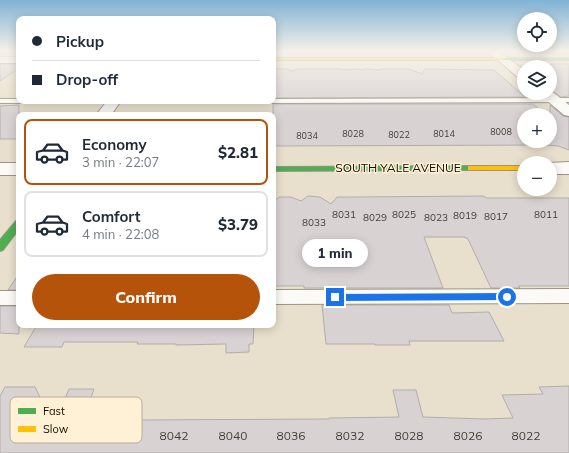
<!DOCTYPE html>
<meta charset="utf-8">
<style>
body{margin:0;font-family:Mulish,sans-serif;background:#f6f6f7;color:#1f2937;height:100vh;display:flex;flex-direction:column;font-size:15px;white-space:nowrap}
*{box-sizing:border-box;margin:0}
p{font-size:13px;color:#747a83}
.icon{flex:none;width:22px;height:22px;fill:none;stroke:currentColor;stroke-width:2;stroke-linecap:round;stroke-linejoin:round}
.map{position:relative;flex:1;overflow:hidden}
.details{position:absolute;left:16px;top:112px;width:260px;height:216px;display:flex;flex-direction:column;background:#fff;border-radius:8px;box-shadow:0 2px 10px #0003}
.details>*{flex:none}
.banner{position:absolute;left:16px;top:16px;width:260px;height:88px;border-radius:8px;box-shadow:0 2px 10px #0003;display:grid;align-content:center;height:88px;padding:0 16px;background:#fff}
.fabs{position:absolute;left:517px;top:12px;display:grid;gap:8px}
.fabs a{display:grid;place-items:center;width:40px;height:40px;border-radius:50%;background:#fff;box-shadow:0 2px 10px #0003;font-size:20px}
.end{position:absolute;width:18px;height:18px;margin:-9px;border:5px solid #1a73e8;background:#fff;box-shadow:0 0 0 2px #fff}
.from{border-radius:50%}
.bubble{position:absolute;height:28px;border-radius:14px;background:#fff;box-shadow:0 2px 10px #0003;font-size:13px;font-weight:800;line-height:28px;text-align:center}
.banner b{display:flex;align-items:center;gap:14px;height:38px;font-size:15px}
.banner b+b{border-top:1px solid #e0e1e3}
.banner i{width:10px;height:10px;background:#1f2937}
ul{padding:7px 0 0;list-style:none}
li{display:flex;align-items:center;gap:12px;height:66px;margin:0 8px 6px;padding:0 8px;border:2px solid #e0e1e3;border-radius:8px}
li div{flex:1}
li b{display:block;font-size:15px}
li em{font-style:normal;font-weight:800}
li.on{border-color:#b45309}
li>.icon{width:36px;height:36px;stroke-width:1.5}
.primary-button{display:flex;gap:8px;margin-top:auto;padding:8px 16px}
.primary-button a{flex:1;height:46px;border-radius:24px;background:#b45309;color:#fff;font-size:16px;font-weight:800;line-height:46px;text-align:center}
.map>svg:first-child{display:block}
.building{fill:#d8d2d3;stroke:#b2adaa}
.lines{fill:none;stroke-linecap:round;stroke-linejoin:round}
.lane-casing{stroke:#9c9586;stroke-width:2}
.street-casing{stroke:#9c9586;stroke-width:2}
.fast-casing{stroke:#9c9586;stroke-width:2}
.slow-casing{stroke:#9c9586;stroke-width:2}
.lane{fill:#fcfaf7;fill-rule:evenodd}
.street{fill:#fcfaf7;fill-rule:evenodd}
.fast{fill:#4caf50;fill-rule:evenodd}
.slow{fill:#ffc107;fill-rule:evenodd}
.route{fill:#1a73e8}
.labels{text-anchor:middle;stroke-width:3;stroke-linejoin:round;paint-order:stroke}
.far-number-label{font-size:9px;fill:#433d36}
.number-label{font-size:10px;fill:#433d36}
.street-label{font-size:12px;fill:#110b02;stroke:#fff1d5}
.near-number-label{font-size:12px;fill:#433d36}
.key{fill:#fff1d5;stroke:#b8ac96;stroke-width:1}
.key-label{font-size:11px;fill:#110b02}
</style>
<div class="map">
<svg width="569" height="453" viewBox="0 0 569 453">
<rect width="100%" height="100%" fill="#e8e0cc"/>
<g class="building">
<path d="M0,64H19V68L0,81Z"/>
<path d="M550,64H569V96L561,97L550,89Z"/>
<path d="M273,69H287L292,71L297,69H340L345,70L357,69L362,70L365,69L379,70L382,69H409L422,74L425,69L494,70L525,97L273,98Z"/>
<path d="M273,104H533L546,115H524V141H550V105L563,116L569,117V150L558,146L546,145L273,146Z"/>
<path d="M19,105V139H0V106Z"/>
<path d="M308,196L320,197L331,204L337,197H356L483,196L487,198H569V286H518L520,288H491L468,239L464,237H424L443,288H304V286H273V201L280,197H291L301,201Z"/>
<path d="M19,274V290H8Z"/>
<path d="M322,305H449L452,313L489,312L504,341H409L410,345H375V344H326Z"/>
<path d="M0,306H19V334L0,333Z"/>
<path d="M37,325H254L253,344H249V352L226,353V344L176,345V344H137L138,342H64L62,347H24Z"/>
<path d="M569,386V453H0V396L5,387H35L54,426L69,389H94L84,419H140L139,420L329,419V418L399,417L393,390H416L423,417L485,419L513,418L502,395L543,394L539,387Z"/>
</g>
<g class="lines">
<defs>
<g id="lane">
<path d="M569,98V102L273,103L269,101H273V99Z"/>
<path d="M0,99H19V101H100L96,103H0Z"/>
<path d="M569,289V303L273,304V290Z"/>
<rect x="0" y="291" width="19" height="14"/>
</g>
<g id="street">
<path d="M487,51H498L524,70V80L520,79Z"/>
<rect x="0" y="57" width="19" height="6"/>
<path d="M550,90L569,105V116L564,115L538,93H550Z"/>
<path d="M107,101H121L111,115H96Z"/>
<path d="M569,162V174H550V163H548Z"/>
<rect x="0" y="163" width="19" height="12"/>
</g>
<g id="fast">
<path d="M503,58H569V60H501Z"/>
<path d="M471,166H474V170L273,171V167Z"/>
<path d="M19,220V229L3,250L0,251V240L16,221Z"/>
</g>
<g id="slow">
<path d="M273,58H503L505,59L503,60H273Z"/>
<rect x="468" y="166" width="56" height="4"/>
</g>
</defs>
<use href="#lane" class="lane-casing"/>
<use href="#street" class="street-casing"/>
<use href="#fast" class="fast-casing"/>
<use href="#slow" class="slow-casing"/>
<use href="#lane" class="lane"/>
<use href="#street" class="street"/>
<use href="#fast" class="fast"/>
<use href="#slow" class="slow"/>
</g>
<linearGradient id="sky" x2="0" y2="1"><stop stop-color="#80b3d5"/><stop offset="0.45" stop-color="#f5f1e8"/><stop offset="1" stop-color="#f5f1e8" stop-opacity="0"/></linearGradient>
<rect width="569" height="114" fill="url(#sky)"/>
<path class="route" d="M507,293L511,297L507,300L335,301L331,297L335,294Z"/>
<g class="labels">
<g class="far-number-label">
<text x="501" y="135">8008</text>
<text x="353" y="137">8028</text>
<text x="444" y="137">8014</text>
<text x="399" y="138">8022</text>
<text x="307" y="139">8034</text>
</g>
<g class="number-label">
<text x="344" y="218">8031</text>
<text x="404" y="218">8025</text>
<text x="546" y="218">8011</text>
<text x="465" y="219">8019</text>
<text x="496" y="220">8017</text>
<text x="375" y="221">8029</text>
<text x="436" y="221">8023</text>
<text x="314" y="226">8033</text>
</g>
<g class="street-label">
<text x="398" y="172">SOUTH YALE AVENUE</text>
</g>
<g class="near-number-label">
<text x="174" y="440">8042</text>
<text x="233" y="440">8040</text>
<text x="291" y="440">8036</text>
<text x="350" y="440">8032</text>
<text x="409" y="440">8028</text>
<text x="468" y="440">8026</text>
<text x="526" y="440">8022</text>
</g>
</g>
<rect x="10" y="397" width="132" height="46" rx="6" class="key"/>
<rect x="18" y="408" width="18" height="6" fill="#4caf50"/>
<rect x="18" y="426" width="18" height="6" fill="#ffc107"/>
<g class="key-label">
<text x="43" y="415">Fast</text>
<text x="43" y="433">Slow</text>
</g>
</svg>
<div class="fabs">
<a><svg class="icon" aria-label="locate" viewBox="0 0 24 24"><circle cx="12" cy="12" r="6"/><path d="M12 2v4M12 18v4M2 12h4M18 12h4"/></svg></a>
<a><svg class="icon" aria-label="layers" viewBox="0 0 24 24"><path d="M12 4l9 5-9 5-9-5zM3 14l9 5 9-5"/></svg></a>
<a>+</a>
<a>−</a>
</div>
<i class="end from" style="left:507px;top:297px"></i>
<i class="end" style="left:335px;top:297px"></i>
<div class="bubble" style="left:302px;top:239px;width:66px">1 min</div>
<div class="banner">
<b><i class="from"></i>Pickup</b>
<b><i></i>Drop-off</b>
</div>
<section class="details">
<ul>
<li class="on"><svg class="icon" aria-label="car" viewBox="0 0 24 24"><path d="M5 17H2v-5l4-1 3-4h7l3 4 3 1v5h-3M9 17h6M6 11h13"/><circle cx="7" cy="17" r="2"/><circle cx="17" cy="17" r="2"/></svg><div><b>Economy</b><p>3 min · 22:07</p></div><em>$2.81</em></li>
<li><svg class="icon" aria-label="car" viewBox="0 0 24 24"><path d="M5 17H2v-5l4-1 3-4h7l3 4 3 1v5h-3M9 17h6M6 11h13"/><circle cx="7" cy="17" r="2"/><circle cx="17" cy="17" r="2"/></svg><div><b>Comfort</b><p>4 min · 22:08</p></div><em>$3.79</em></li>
</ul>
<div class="primary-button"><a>Confirm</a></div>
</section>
</div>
